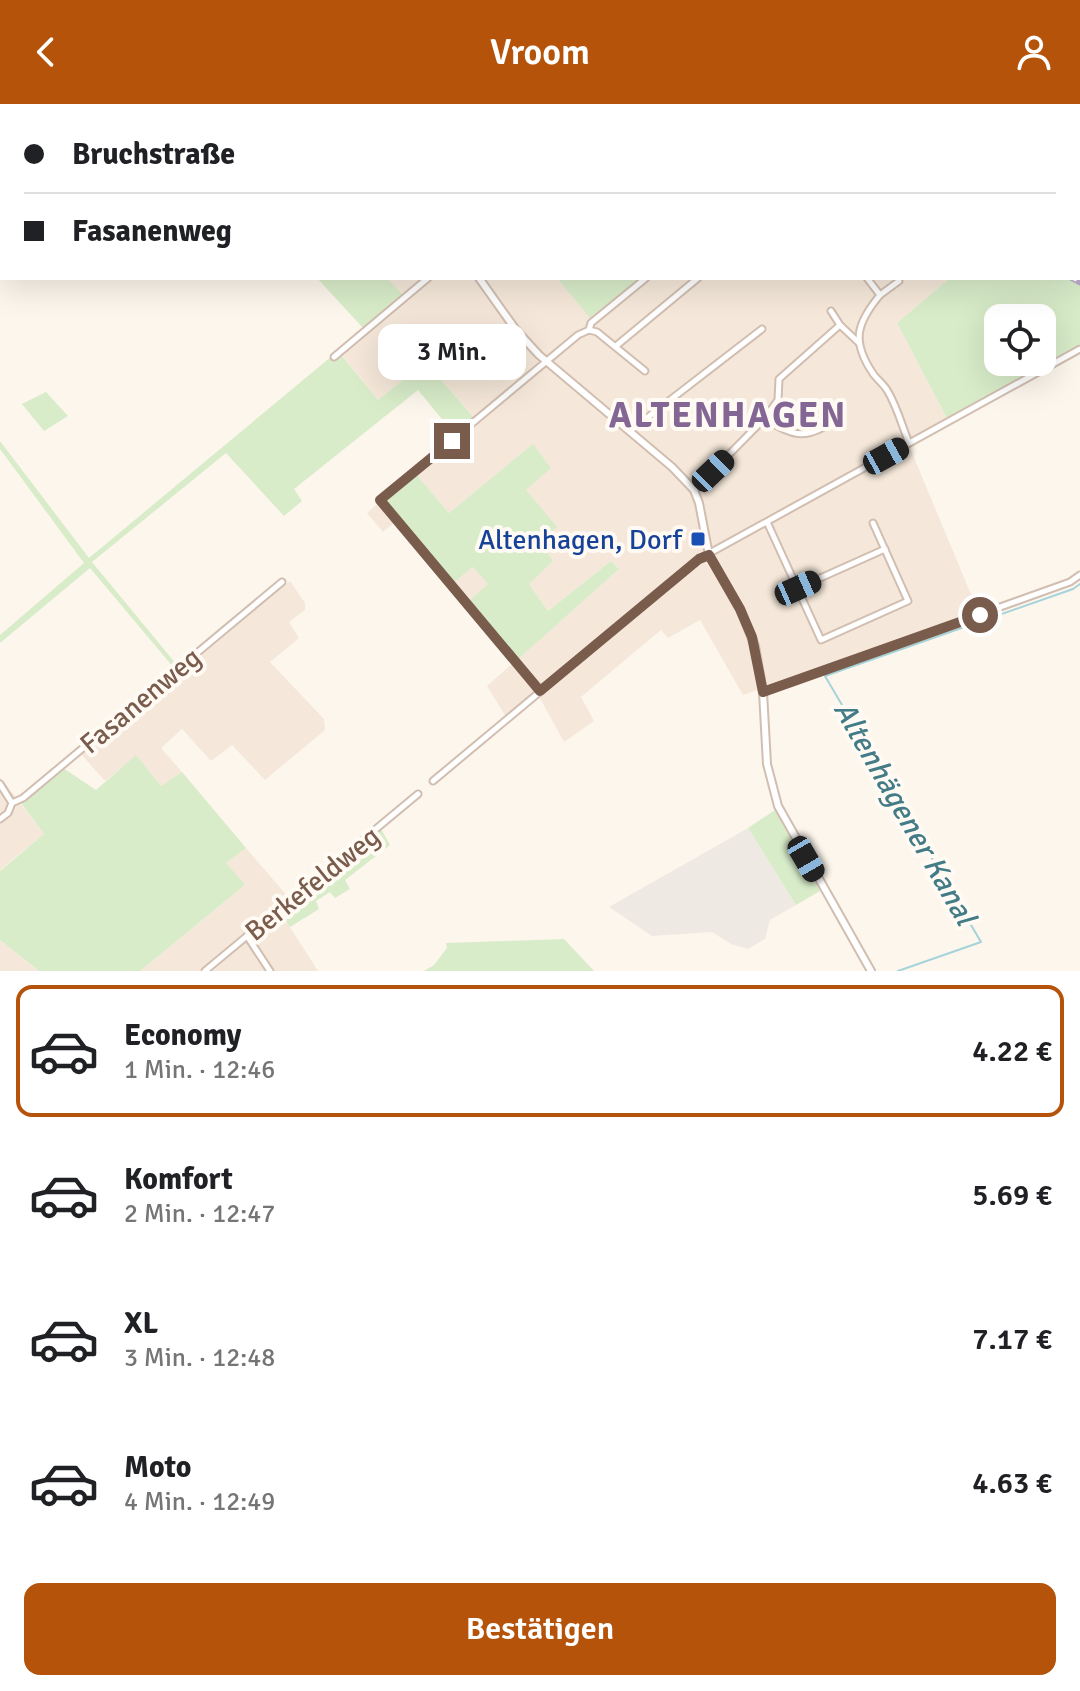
<!DOCTYPE html>
<html lang="de">
<meta charset="utf-8">
<style>
body{margin:0;font-family:Signika,sans-serif;background:#f2f2f2;color:#202124;height:100vh;display:flex;flex-direction:column;font-size:30px;white-space:nowrap}
*{box-sizing:border-box;margin:0}
p{font-size:26px;color:#757577}
.icon{flex:none;width:44px;height:44px;fill:none;stroke:currentColor;stroke-width:2;stroke-linecap:round;stroke-linejoin:round}
.map{position:relative;height:867px;overflow:hidden}
.panel{display:flex;flex-direction:column;background:#fff;flex:1}
.panel>*{flex:none}
.banner{position:absolute;left:0px;top:0px;width:1080px;height:176px;box-shadow:0 8px 32px #0002;display:grid;align-content:center;height:176px;padding:0 24px;background:#fff}
.tools{position:absolute;left:984px;top:200px;display:grid;gap:16px}
.tools a{display:grid;place-items:center;width:72px;height:72px;border-radius:16px;background:#fff;box-shadow:0 8px 32px #0002;font-size:40px}
.end{position:absolute;width:36px;height:36px;margin:-18px;border:10px solid #7a5c4d;background:#fff;box-shadow:0 0 0 4px #fff}
.from{border-radius:50%}
.bubble{position:absolute;height:56px;border-radius:16px;background:#fff;box-shadow:0 8px 32px #0002;font-size:26px;font-weight:600;line-height:56px;text-align:center}
.car{position:absolute;width:24px;height:48px;margin:-24px -12px;border-radius:10px;box-shadow:0 0 6px 2px #0007;background:linear-gradient(#222 24%,#8ab4d8 0 40%,#222 0 76%,#8ab4d8 0 86%,#222 0)}
.banner b{display:flex;align-items:center;gap:28px;height:76px;font-size:30px}
.banner b+b{border-top:2px solid #e0e0e0}
.banner i{width:20px;height:20px;background:#202124}
ul{padding:14px 0 0;list-style:none}
li{display:flex;align-items:center;gap:24px;height:132px;margin:0 16px 12px;padding:0 8px;border:4px solid transparent;border-radius:16px}
li div{flex:1}
li b{display:block;font-size:30px}
li em{font-style:normal;font-weight:600}
li.current{border-color:#b45309}
li>.icon{width:72px;height:72px;stroke-width:1.5}
.cta{display:flex;gap:16px;margin-top:auto;padding:16px 24px}
.cta a{flex:1;height:92px;border-radius:16px;background:#b45309;color:#fff;font-size:32px;font-weight:600;line-height:92px;text-align:center}
header{display:flex;justify-content:space-between;align-items:center;height:104px;padding:0 24px;background:#b45309;color:#fff;font-size:36px;font-weight:600}
.map>svg:first-child{display:block}
.residential{fill:#f5e8da}
.industrial{fill:#efe9e4}
.green{fill:#d8ecc9;fill-rule:evenodd}
.lines{fill:none;stroke-linecap:round;stroke-linejoin:round}
.stream{stroke:#a5d3da;stroke-width:2}
.minor-casing{stroke:#d1beb0;stroke-width:9}
.tertiary-casing{stroke:#d1beb0;stroke-width:10}
.primary-casing{stroke:#dad1cd;stroke-width:11}
.minor{stroke:#fff;stroke-width:5}
.tertiary{stroke:#fff;stroke-width:6}
.primary{stroke:#fbd9a5;stroke-width:7}
.rail-casing{stroke:#b9a8c9;stroke-width:5}
.rail{stroke:#fffaf3;stroke-width:2;stroke-dasharray:6;stroke-linecap:butt}
.route{stroke:#7a5c4d;stroke-width:10}
.transit-dot{fill:#1a4fb4;stroke:#fffaf3;stroke-width:3}
.labels{text-anchor:middle;stroke-width:8;stroke-linejoin:round;paint-order:stroke}
.transit-label{font-size:28px;fill:#164399;stroke:#fffaf3;text-anchor:end}
.street-label{font-size:28px;fill:#7a5c4d;stroke:#fffaf3}
.water-label{font-size:30px;font-style:italic;fill:#437c86;stroke:#fffaf3}
.district-label{font-size:36px;font-weight:bold;letter-spacing:2px;fill:#846695;stroke:#fffaf3}
</style>
<header><svg class="icon" aria-label="back" viewBox="0 0 24 24"><path d="M15 5l-7 7 7 7"/></svg>Vroom<svg class="icon" aria-label="person" viewBox="0 0 24 24"><circle cx="12" cy="8" r="4"/><path d="M4 21q1-7 8-7t8 7"/></svg></header>
<div class="map">
<svg width="1080" height="867" viewBox="0 0 1080 867">
<rect width="100%" height="100%" fill="#fdf6ec"/>
<g class="residential">
<path d="M222,0H501L221,2Z"/>
<path d="M387,174H557L596,220L651,174H950L897,219L950,320L910,344L978,507L743,591L700,516L668,534L661,526L581,593L594,617L564,638L536,587L506,613L487,582L619,465L611,457L548,507L529,480L539,438L525,386L533,341L449,409L416,370L478,318L426,258L378,296L341,250L394,207L391,203L403,192Z"/>
<path d="M376,401L383,402L396,417L383,428L367,409Z"/>
<path d="M474,462L489,480L467,499L452,480Z"/>
<path d="M290,477L305,499V506L289,518L299,534L270,558L324,615L325,626L265,676L232,641L211,657L182,625L161,644L182,668L161,682L136,652L105,677L80,649Z"/>
<path d="M0,673L44,730L0,766Z"/>
<path d="M246,744L289,794L200,867H140L244,782L226,759Z"/>
<path d="M281,809L318,867H213Z"/>
<path d="M0,836L37,866L39,867H0Z"/>
</g>
<path class="industrial" d="M748,724L796,801L770,816L765,835L748,845L731,840L712,828L652,832L609,803Z"/>
<g class="green">
<path d="M1080,22V240L950,320L897,219L950,174H1078ZM998,214H1042V258H998Z"/>
<path d="M317,174H387L404,192L364,225Z"/>
<path d="M557,174H641L591,215Z"/>
<path d="M338,247L378,296L426,258L475,315L455,331L418,286L294,385L302,397L284,412L226,349L92,458L177,561L174,564L90,464L0,539V531L84,459L0,345V337L89,454Z"/>
<path d="M46,288L68,312L44,327L22,300Z"/>
<path d="M533,340L551,364L526,386L557,423L539,438L553,457L529,480L548,507L611,457L619,465L516,557L467,499L488,480L473,463L452,480L384,396L416,370L449,409Z"/>
<path d="M136,651L161,682L182,668L246,744L226,759L245,781L140,867H39L0,836V767L44,730L21,699L63,664L96,686Z"/>
<path d="M775,706L820,787L796,801L748,724Z"/>
<path d="M381,725L390,741L345,776L350,785L335,794L330,788L316,797L319,805L290,823L279,807Z"/>
<path d="M564,835L594,867H424L434,861L447,844L446,839Z"/>
</g>
<g class="lines">
<g class="stream">
<path d="M973,0L974,2"/>
<path d="M898,867L981,838L825,572L1073,485L1080,480"/>
</g>
<defs>
<g id="minor">
<path d="M417,2V0"/>
<path d="M505,2L508,0"/>
<path d="M852,2L854,0"/>
<path d="M867,174L880,191C856,220 851,238 874,271C878,276 883,280 887,286C897,302 902,322 909,339"/>
<path d="M880,191L899,177"/>
<path d="M831,207L840,221"/>
<path d="M589,226L597,228L645,267"/>
<path d="M616,242L698,174"/>
<path d="M334,253L428,174"/>
<path d="M765,314C793,334 809,336 837,314"/>
<path d="M630,327L762,225"/>
<path d="M694,386L765,314L778,296L779,275L840,221L859,239"/>
<path d="M767,418L821,536L908,497L873,419"/>
<path d="M798,484L885,445"/>
<path d="M540,587L380,396L578,231L589,226L591,219L646,174"/>
<path d="M763,588L1070,478L1080,471"/>
<path d="M433,677L699,455L1080,245"/>
<path d="M0,680L12,699"/>
<path d="M0,715L8,709L12,699L23,694L282,478"/>
<path d="M247,832L270,867"/>
<path d="M205,867L418,690"/>
</g>
<g id="tertiary">
<path d="M189,0L193,2"/>
<path d="M479,174L516,226L539,251L672,363L694,386L699,399L709,451L740,505L755,542L763,588L767,660L778,702L871,867"/>
</g>
<g id="primary">
<path d="M152,2L154,0"/>
<path d="M0,85L2,84"/>
</g>
</defs>
<use href="#minor" class="minor-casing"/>
<use href="#tertiary" class="tertiary-casing"/>
<use href="#primary" class="primary-casing"/>
<use href="#minor" class="minor"/>
<use href="#tertiary" class="tertiary"/>
<use href="#primary" class="primary"/>
<defs>
<g id="rail">
<path d="M795,0L799,2"/>
<path d="M1071,174L1080,179"/>
</g>
</defs>
<use href="#rail" class="rail-casing"/>
<use href="#rail" class="rail"/>
</g>
<g class="lines">
<path class="route" d="M452,337L380,396L540,587L699,455L709,451L740,505L752,533L763,588L980,511"/>
</g>
<rect class="transit-dot" x="690" y="427" width="16" height="16" rx="4"/>
<g class="labels">
<g class="transit-label">
<text x="682" y="445">Altenhagen, Dorf</text>
</g>
<g class="street-label">
<text transform="translate(140 596) rotate(-40)" y="10">Fasanenweg</text>
<text transform="translate(312 779) rotate(-39)" y="10">Berkefeldweg</text>
</g>
<g class="water-label">
<text transform="translate(905 709) rotate(60)" y="10">Altenhägener Kanal</text>
</g>
<g class="district-label">
<text x="728" y="323">ALTENHAGEN</text>
</g>
</g>
</svg>
<div class="tools">
<a><svg class="icon" aria-label="locate" viewBox="0 0 24 24"><circle cx="12" cy="12" r="6"/><path d="M12 2v4M12 18v4M2 12h4M18 12h4"/></svg></a>
</div>
<i class="end from" style="left:980px;top:511px"></i>
<i class="end" style="left:452px;top:337px"></i>
<div class="bubble" style="left:378px;top:220px;width:148px">3 Min.</div>
<i class="car" style="left:886px;top:352px;rotate:61deg"></i>
<i class="car" style="left:713px;top:367px;rotate:46deg"></i>
<i class="car" style="left:798px;top:484px;rotate:66deg"></i>
<i class="car" style="left:806px;top:755px;rotate:150deg"></i>
<div class="banner">
<b><i class="from"></i>Bruchstraße</b>
<b><i></i>Fasanenweg</b>
</div>
</div>
<section class="panel">
<ul>
<li class="current"><svg class="icon" aria-label="car" viewBox="0 0 24 24"><path d="M5 17H2v-5l4-1 3-4h7l3 4 3 1v5h-3M9 17h6M6 11h13"/><circle cx="7" cy="17" r="2"/><circle cx="17" cy="17" r="2"/></svg><div><b>Economy</b><p>1 Min. · 12:46</p></div><em>4.22 €</em></li>
<li><svg class="icon" aria-label="car" viewBox="0 0 24 24"><path d="M5 17H2v-5l4-1 3-4h7l3 4 3 1v5h-3M9 17h6M6 11h13"/><circle cx="7" cy="17" r="2"/><circle cx="17" cy="17" r="2"/></svg><div><b>Komfort</b><p>2 Min. · 12:47</p></div><em>5.69 €</em></li>
<li><svg class="icon" aria-label="car" viewBox="0 0 24 24"><path d="M5 17H2v-5l4-1 3-4h7l3 4 3 1v5h-3M9 17h6M6 11h13"/><circle cx="7" cy="17" r="2"/><circle cx="17" cy="17" r="2"/></svg><div><b>XL</b><p>3 Min. · 12:48</p></div><em>7.17 €</em></li>
<li><svg class="icon" aria-label="car" viewBox="0 0 24 24"><path d="M5 17H2v-5l4-1 3-4h7l3 4 3 1v5h-3M9 17h6M6 11h13"/><circle cx="7" cy="17" r="2"/><circle cx="17" cy="17" r="2"/></svg><div><b>Moto</b><p>4 Min. · 12:49</p></div><em>4.63 €</em></li>
</ul>
<div class="cta"><a>Bestätigen</a></div>
</section>
